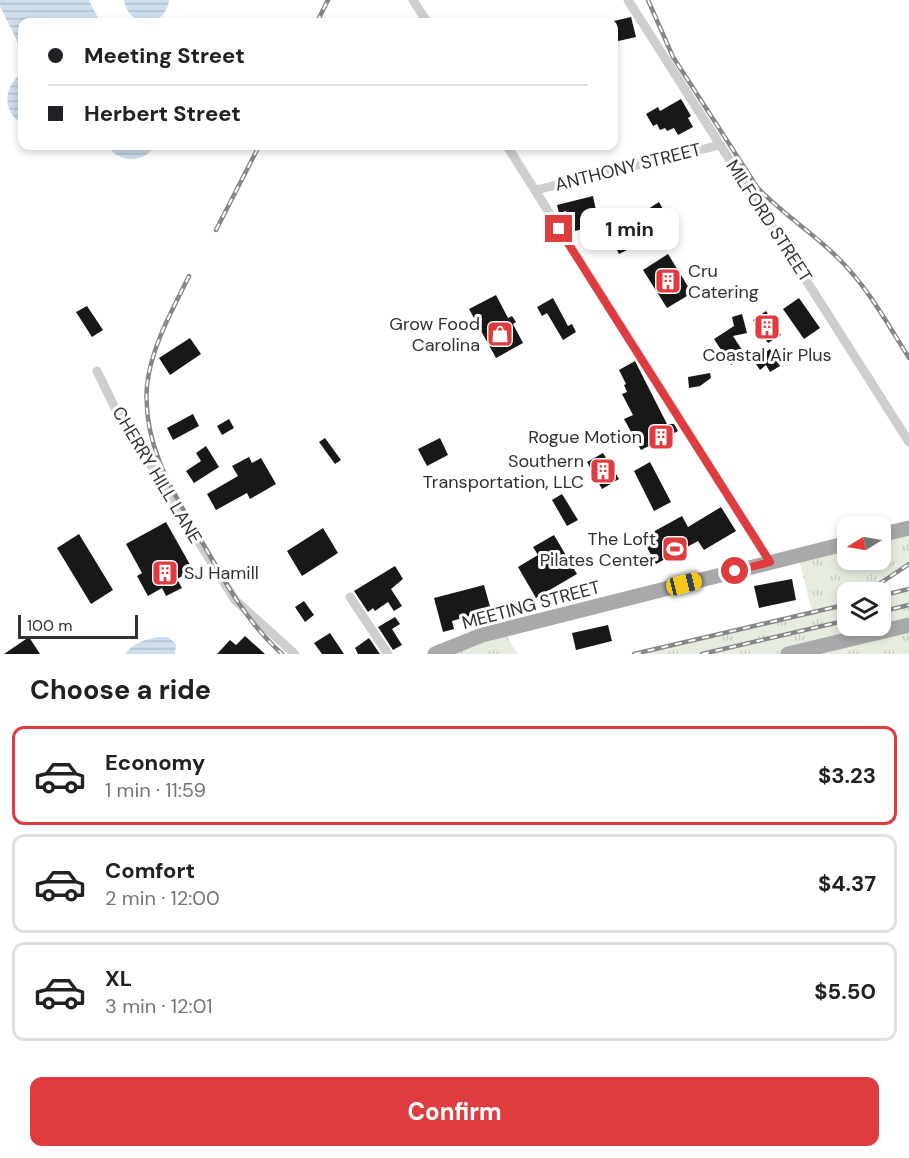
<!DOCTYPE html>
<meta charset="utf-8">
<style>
body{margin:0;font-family:"DM Sans",sans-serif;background:#f2f2f2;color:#202124;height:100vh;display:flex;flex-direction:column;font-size:22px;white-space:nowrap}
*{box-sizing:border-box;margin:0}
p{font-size:20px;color:#757577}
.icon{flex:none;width:33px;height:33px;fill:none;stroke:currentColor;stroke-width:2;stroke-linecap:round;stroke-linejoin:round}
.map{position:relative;height:654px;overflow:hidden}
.details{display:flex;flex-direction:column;background:#fff;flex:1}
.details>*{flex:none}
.hud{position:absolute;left:18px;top:18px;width:600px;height:132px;border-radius:12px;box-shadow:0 3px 9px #0003;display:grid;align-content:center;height:132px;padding:0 30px;background:#fff}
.needle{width:39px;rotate:259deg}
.buttons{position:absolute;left:837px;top:516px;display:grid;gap:12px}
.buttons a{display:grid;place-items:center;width:54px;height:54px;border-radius:12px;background:#fff;box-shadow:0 3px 9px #0003;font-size:30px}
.scale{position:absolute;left:18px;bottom:15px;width:120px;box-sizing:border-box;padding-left:6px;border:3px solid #313131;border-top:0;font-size:16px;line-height:21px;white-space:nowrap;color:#313131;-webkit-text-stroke:4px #fff;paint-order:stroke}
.end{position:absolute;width:27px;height:27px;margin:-14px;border:8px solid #df3c3f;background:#fff;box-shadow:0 0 0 3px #fff}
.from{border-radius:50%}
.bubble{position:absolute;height:42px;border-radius:12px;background:#fff;box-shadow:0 3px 9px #0003;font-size:20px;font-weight:700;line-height:42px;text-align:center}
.car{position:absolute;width:18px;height:36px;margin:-18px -9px;border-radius:8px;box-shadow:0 0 4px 2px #0007;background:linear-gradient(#f5c518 24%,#345 0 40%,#f5c518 0 76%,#345 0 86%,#f5c518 0)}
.hud b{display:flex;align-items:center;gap:21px;height:57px;font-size:22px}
.hud b+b{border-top:2px solid #e0e0e0}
.hud i{width:15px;height:15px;background:#202124}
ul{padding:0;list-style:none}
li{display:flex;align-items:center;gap:18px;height:99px;margin:0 12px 9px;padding:0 18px;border:3px solid #e0e0e0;border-radius:12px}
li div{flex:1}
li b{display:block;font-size:22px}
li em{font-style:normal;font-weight:700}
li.selected{border-color:#df3c3f}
li>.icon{width:54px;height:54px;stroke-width:1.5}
h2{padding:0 30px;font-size:27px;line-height:72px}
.cta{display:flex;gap:12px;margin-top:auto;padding:12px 30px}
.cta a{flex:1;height:69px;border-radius:12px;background:#df3c3f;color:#fff;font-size:24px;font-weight:700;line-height:69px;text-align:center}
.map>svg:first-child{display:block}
.grass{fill:url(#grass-tufts)}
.water{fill:url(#water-rules)}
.building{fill:#181818}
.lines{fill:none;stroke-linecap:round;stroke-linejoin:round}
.minor{stroke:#cecece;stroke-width:9}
.primary{stroke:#a9a9a9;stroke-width:15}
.rail-casing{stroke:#868686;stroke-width:4.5}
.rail{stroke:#fff;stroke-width:2;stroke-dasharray:7;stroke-linecap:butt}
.route{stroke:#df3c3f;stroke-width:8}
.labels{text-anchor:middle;stroke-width:6;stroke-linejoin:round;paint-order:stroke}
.street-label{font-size:18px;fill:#313131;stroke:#fff}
.poi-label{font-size:18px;fill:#313131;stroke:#fff;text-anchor:end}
</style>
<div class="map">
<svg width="909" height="654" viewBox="0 0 909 654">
<defs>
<pattern id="grass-tufts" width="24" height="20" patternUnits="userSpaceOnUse" patternTransform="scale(1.5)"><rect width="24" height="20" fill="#e6ede0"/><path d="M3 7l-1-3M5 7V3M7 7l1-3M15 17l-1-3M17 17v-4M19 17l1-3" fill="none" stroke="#c6ccc1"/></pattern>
<pattern id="water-rules" width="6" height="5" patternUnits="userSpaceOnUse" patternTransform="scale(1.5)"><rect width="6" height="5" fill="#cddeec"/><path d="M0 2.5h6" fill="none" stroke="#b0bfcb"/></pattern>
</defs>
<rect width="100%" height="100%" fill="#fff"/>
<g class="grass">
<path d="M909,528V564L878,587L879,592H848V626H880L881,596L909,589V654H634L812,612L798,555L847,543L848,560H880L881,535Z"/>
<path d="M503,630L518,654H435Z"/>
</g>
<g class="water">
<path d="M0,0H89L100,22H22V51L0,6Z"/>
<path d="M124,0H169C166,29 128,29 124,0Z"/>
<path d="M22,73V124C2,111 3,87 22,73Z"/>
<path d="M107,146H155C142,164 120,163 107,146Z"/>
<path d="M157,637H168L176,644L175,654H125C133,643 144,640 157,637Z"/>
</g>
<g class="building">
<path d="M631,17L636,37L614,42V21Z"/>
<path d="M681,99L691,116L688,118L693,127L678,135L674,128L667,131L665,128L660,130L657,124L653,126L646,114L658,107L660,111Z"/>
<path d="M593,196L599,225L571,232L566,211L559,213L557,205Z"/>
<path d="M659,202L667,216L653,224L645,211Z"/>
<path d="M629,225L639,244L619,254L613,242L619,239L615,232Z"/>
<path d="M668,254L692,293L667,308L643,270Z"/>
<path d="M496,295L508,318L512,316L516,322L513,324L523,343L496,358L469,309Z"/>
<path d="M553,298L568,326L572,324L576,332L563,340L547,313L542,316L537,307Z"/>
<path d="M799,298L820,328L804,339L783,309Z"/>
<path d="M87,306L103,330L92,337L76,312Z"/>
<path d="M766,311L781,335L768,343L753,320Z"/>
<path d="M742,314L747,333L733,336L746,356L731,365L714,339L734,326L732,317Z"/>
<path d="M190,338L201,354L170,375L159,358Z"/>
<path d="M770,349L780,366L770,372L766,365L760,370L754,361Z"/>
<path d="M635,361L667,424H674L678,431L641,450L624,419L633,415L622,394L627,392L624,385L626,384L619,370Z"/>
<path d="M710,373L711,378L700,386L689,388L688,377Z"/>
<path d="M193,414L199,426L173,440L167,428Z"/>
<path d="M229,419L234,428L222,435L217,426Z"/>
<path d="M325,438L341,460L335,464L319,442Z"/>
<path d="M440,438L448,455L427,466L418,449Z"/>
<path d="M206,446L219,467L194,483L186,471L201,461L196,453Z"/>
<path d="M603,453L619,479L602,489L587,462Z"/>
<path d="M249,457L252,463L261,458L276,484L250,499L247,493L216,510L207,494L238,476L232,466Z"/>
<path d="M650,462L671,502L654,511L634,471Z"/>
<path d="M562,494L578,520L567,526L552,500Z"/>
<path d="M721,507L736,531L704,550L698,541L656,564L642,538L682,516L688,527Z"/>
<path d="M166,522L193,570L177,579L182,588L166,596L162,588L148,596L137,576L142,573L126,544Z"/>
<path d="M323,528L338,553L302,576L287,551Z"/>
<path d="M79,534L113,590L91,604L57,548Z"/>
<path d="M554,535L577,574L536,598L518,567L538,555L533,547Z"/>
<path d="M395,566L403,579L391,589L402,606L394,611L388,602L375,611L373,608L368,612L354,591Z"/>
<path d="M792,579L796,600L759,608L754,586Z"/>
<path d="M484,585L491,610L452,621L454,629L443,632L434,598Z"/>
<path d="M304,601L314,615L305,622L295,607Z"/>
<path d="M395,617L400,624L392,629L402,645L393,650L378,627Z"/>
<path d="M608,625L612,641L576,650L572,633Z"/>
<path d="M330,633L344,654H322L314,643Z"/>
<path d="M245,636L265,654H217L230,640L236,645Z"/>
<path d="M29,637L40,654H4Z"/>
<path d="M369,638L380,654H358L355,648Z"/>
</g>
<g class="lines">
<g class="minor">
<path d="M413,0L427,22"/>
<path d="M628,0L909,442"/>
<path d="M507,146L770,562"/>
<path d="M536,190L720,145"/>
<path d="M97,371L114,406L235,600L295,654"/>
<path d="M350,597L388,654"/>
</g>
<g class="primary">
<path d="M880,535L909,528"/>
<path d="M435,654L482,635L848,543"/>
<path d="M788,654L909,625"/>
</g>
<defs>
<g id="rail">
<path d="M648,0L673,57L757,187C781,213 812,232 837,257C867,286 887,323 909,358"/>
<path d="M317,22L328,0"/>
<path d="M216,230L259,146"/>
<path d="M189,276C172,311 151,347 147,386C142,447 176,497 205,547C227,586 248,623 282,654"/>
<path d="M867,592L909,564"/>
<path d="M880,596L909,589"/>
<path d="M880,612L909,605"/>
<path d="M634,654L848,604"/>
<path d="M702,654L848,620"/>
</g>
</defs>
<use href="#rail" class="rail-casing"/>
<use href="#rail" class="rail"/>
</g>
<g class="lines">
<path class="route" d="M559,229L770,562L735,571"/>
</g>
<defs>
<symbol id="building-square" viewBox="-11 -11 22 22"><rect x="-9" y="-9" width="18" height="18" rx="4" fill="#df3c3f" stroke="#fff"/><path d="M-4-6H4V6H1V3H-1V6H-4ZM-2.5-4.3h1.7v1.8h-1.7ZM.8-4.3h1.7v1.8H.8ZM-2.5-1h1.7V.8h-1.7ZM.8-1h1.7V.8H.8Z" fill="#fff"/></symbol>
<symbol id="shop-square" viewBox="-11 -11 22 22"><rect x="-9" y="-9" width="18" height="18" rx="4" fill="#df3c3f" stroke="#fff"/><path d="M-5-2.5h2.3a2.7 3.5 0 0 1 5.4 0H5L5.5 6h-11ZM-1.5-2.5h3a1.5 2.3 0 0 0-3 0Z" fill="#fff"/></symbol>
<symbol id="stadium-square" viewBox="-11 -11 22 22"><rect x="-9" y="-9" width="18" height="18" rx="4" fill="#df3c3f" stroke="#fff"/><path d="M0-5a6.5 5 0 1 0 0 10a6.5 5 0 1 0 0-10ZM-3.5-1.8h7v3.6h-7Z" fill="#fff"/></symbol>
</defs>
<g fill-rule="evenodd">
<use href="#building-square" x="653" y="266" width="30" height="30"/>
<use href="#building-square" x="752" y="312" width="30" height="30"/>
<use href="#shop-square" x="485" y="319" width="30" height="30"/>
<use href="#building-square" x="646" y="422" width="30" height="30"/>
<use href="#building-square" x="588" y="456" width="30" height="30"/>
<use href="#stadium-square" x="660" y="534" width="30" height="30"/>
<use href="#building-square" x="150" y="558" width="30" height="30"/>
</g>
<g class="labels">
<g class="street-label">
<text transform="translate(628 167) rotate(-14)" y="6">ANTHONY STREET</text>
<text transform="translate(769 221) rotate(57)" y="6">MILFORD STREET</text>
<text transform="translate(157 475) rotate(59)" y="6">CHERRY HILL LANE</text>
<text transform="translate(531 605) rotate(-15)" y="6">MEETING STREET</text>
</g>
<g class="poi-label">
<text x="688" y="277" text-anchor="start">Cru<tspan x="688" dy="21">Catering</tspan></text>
<text x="480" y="330">Grow Food<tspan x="480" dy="21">Carolina</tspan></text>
<text x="767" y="361" text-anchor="middle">Coastal Air Plus</text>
<text x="642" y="443">Rogue Motion</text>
<text x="584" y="467">Southern<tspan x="584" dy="21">Transportation, LLC</tspan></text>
<text x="656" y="545">The Loft<tspan x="656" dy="21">Pilates Center</tspan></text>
<text x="184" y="579" text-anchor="start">SJ Hamill</text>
</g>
</g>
</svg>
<div class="buttons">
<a><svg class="needle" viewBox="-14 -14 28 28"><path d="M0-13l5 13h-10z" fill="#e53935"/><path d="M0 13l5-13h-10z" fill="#757577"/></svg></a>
<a><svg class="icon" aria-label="layers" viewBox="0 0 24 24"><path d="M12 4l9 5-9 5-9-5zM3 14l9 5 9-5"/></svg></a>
</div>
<div class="scale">100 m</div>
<i class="end from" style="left:735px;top:571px"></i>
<i class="end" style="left:559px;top:229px"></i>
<div class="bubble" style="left:580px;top:208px;width:99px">1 min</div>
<i class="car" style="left:684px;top:584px;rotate:76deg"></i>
<div class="hud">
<b><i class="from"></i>Meeting Street</b>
<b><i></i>Herbert Street</b>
</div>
</div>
<section class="details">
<h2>Choose a ride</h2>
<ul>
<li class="selected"><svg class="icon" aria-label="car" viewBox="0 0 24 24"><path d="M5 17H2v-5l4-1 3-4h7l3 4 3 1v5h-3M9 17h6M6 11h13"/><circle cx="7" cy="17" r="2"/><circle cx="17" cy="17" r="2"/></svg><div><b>Economy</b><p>1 min · 11:59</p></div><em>$3.23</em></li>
<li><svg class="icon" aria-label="car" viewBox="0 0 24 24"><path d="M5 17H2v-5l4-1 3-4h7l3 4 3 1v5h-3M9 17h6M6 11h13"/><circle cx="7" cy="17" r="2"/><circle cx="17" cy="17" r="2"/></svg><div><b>Comfort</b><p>2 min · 12:00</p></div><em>$4.37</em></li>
<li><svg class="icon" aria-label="car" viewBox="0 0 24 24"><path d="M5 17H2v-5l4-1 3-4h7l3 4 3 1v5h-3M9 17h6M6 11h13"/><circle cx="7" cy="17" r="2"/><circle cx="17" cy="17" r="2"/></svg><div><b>XL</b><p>3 min · 12:01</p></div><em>$5.50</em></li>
</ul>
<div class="cta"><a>Confirm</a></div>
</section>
